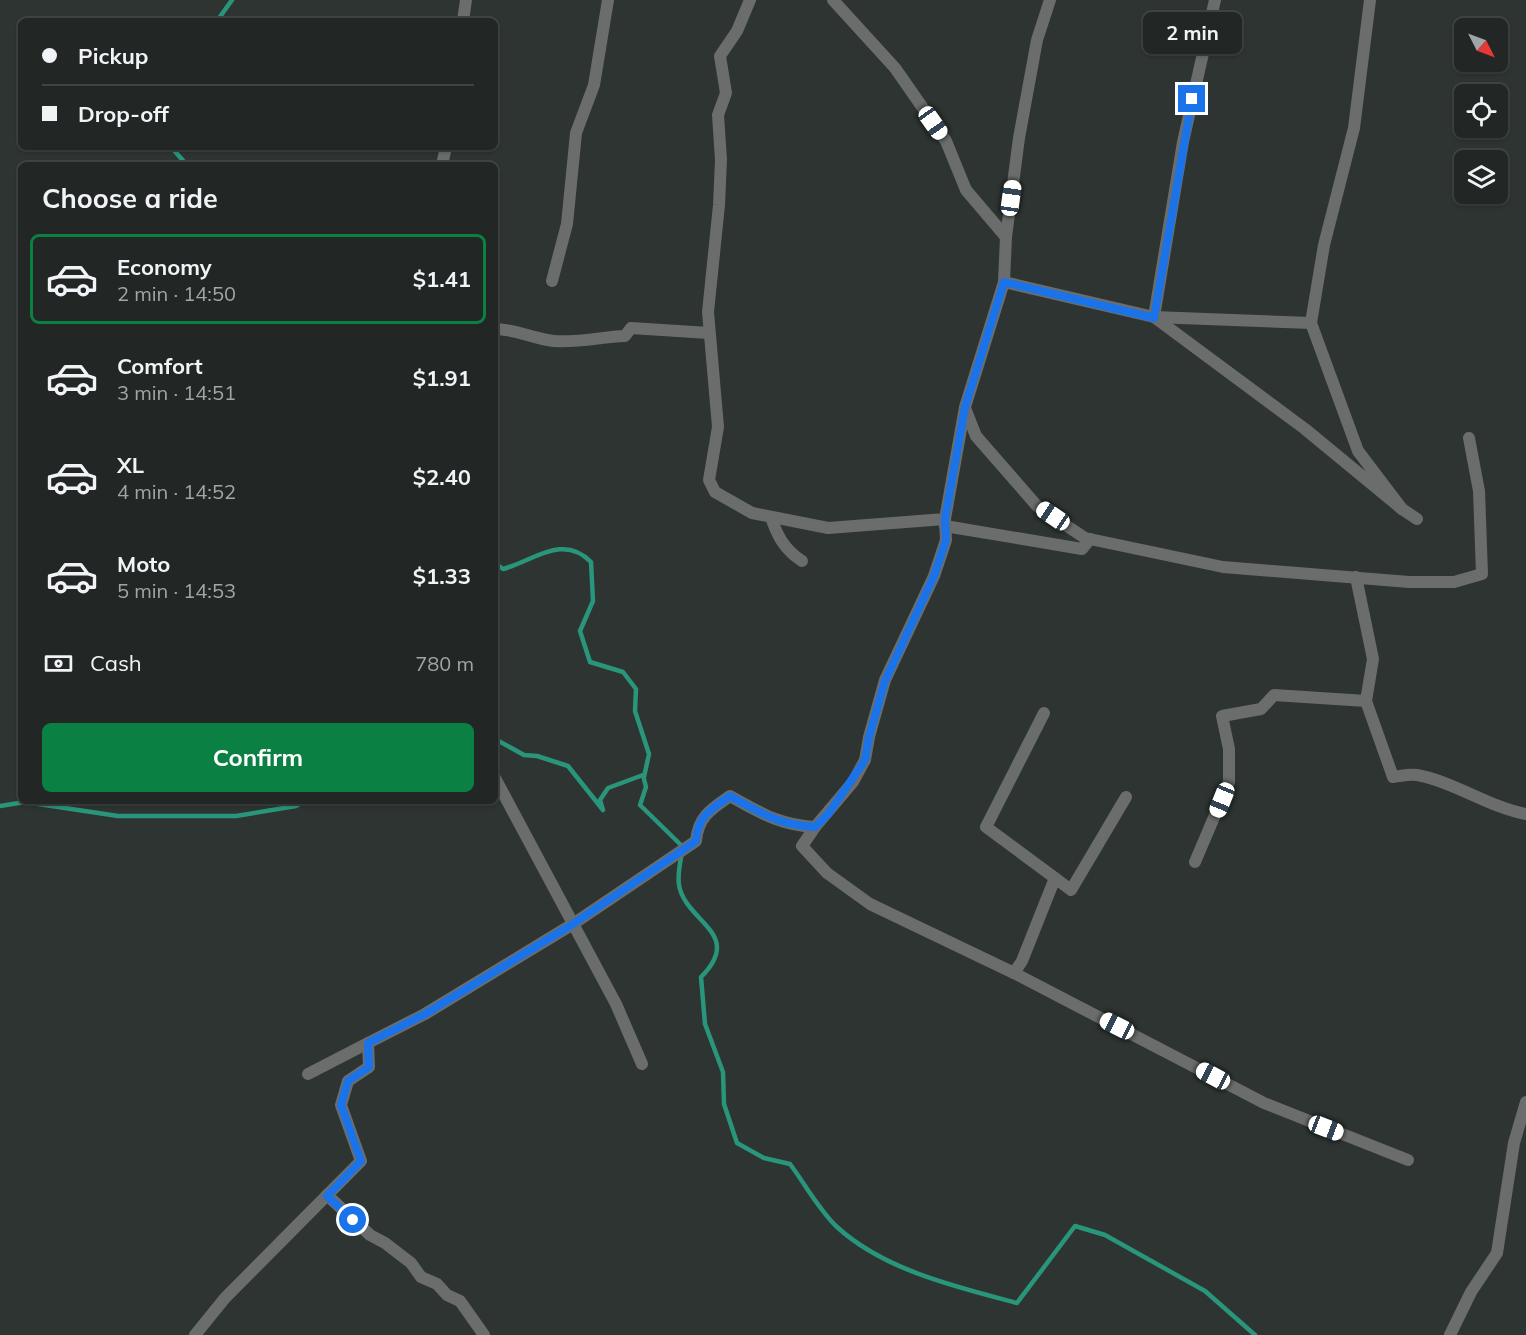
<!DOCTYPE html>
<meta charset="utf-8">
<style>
body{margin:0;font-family:Mulish,sans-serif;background:#2a2f2d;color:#f1f3f6;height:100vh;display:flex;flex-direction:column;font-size:22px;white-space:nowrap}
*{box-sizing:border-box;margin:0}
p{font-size:20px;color:#a2a5a7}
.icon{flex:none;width:33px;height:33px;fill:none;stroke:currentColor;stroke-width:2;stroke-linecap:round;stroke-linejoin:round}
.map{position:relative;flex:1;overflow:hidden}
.sheet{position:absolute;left:18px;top:162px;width:480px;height:642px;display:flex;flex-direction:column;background:#222725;border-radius:9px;box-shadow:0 2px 4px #0004,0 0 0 2px #3f4442}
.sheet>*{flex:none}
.hud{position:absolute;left:18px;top:18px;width:480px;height:132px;border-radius:9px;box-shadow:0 2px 4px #0004,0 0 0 2px #3f4442;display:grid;align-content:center;height:132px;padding:0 24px;background:#222725}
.needle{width:39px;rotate:132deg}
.buttons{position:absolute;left:1454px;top:18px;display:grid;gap:12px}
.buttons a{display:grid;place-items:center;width:54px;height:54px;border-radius:9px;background:#222725;box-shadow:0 2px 4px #0004,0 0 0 2px #3f4442;font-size:30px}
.end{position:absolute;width:27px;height:27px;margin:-14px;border:8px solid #1a73e8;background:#fff;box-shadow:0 0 0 3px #fff}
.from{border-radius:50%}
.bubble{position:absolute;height:42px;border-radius:9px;background:#222725;box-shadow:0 2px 4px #0004,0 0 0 2px #3f4442;font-size:20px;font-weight:700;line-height:42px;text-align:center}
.car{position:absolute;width:18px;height:36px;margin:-18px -9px;border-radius:8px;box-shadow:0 0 4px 2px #0007;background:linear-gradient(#fff 24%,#345 0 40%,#fff 0 76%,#345 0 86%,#fff 0)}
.hud b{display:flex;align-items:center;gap:21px;height:57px;font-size:22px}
.hud b+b{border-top:2px solid #3f4442}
.hud i{width:15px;height:15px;background:#f1f3f6}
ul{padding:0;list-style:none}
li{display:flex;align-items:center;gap:18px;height:90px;margin:0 12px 9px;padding:0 12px;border:3px solid transparent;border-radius:9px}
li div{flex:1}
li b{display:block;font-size:22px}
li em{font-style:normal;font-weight:700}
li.selected{border-color:#0b8043}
li>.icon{width:54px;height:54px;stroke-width:1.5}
h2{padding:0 24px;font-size:27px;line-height:72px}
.pay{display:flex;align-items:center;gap:15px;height:66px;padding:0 24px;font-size:22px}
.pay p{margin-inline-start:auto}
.cta{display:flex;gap:12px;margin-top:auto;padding:12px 24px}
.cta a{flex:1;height:69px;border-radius:9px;background:#0b8043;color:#fff;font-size:24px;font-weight:700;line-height:69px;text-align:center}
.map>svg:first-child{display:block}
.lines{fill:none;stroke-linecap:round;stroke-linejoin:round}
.stream{stroke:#29957b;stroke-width:4.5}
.street{stroke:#6a6d6c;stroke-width:12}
.route{stroke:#1a73e8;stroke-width:8}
</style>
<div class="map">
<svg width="1526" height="1335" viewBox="0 0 1526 1335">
<rect width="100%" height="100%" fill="#2d3431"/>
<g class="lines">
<g class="stream">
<path d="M217,21L232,0"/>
<path d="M171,147L187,165"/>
<path d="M495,563L503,569C533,561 563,533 591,562L593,601L580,631L590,662L623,672L636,689L635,711L649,754L644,777"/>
<path d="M495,739L524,755L537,756L568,766L603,810L600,800L608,788L643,775L646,787L640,805L683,847C681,859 677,873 679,885C685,922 745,933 701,977L705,1024L723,1072L724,1104L737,1143L764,1158L790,1164C805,1184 819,1210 837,1227C884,1270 956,1287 1017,1303L1075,1226L1105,1235L1205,1291L1255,1335"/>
<path d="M0,806L25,802L118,816H236L296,806L304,801"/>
</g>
<g class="street">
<path d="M750,0L737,31L720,56L726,93L718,115L721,160L719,205L708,312L718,427L709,480L715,492L752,513L828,528L945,519L965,407L1004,282L1006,237L1019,138L1037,40L1050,0"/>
<path d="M833,0L895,68L946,141L966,190L1006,237"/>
<path d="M1215,0L1183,142L1154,317L1305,429L1402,509"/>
<path d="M1370,0L1354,128L1324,245L1311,323L1358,451L1402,509L1417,519"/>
<path d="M463,21L466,0"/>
<path d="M442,165L446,147"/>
<path d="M552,281L567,224L576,133L594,85L608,0"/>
<path d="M1004,282L1154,317L1311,323"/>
<path d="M495,329C516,329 533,339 554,341C578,343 601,337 625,336L631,328L709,333"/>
<path d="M965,408L976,436L1037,506L1085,538L1223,567L1409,582H1454L1482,574L1479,491L1469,438"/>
<path d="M771,517C777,536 785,550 802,561"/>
<path d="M945,526L1082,549L1090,539"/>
<path d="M1356,577L1373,659L1366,701L1393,777C1401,776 1410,774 1417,775C1455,782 1488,807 1526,814"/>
<path d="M1044,713L986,827L1055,878"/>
<path d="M495,778L616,1004L642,1064"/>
<path d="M1126,797L1071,890L1055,878L1022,961L1014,973L1264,1103L1408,1160"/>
<path d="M815,827L802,846L827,873L870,904L1014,973"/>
<path d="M1195,862L1229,782V749L1222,716L1261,709L1274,695L1366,701"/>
<path d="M308,1074L368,1043"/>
<path d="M327,1195L370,1235L385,1243L411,1263L421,1277L437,1284L447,1295L460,1301L484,1335"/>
<path d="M195,1335L225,1298L361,1161L341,1105L348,1081L369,1067L368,1043L425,1014L573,924L696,841C698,817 711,809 730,796C761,813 779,825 815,827L853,782L865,760L869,737L885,680L934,576L946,540L945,519"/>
<path d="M1450,1335L1471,1292L1497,1253L1514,1143L1526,1102"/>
</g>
</g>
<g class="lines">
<path class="route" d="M353,1220L327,1196L361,1161L341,1105L348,1081L369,1067L368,1043L425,1014L573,924L696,841C697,817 711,809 730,796C761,813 779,825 815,827L829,813L865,760L869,737L885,681L934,576L946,540L945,519L965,407L1004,282L1154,318L1192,99"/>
</g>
</svg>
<div class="buttons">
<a><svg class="needle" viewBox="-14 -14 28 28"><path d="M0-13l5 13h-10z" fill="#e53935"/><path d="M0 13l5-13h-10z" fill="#a2a5a7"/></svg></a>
<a><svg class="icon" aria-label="locate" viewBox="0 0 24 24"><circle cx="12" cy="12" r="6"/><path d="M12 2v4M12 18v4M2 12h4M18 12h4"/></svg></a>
<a><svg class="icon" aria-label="layers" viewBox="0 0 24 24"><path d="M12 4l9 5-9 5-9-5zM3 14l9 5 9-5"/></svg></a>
</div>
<i class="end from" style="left:353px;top:1220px"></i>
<i class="end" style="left:1192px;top:99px"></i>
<div class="bubble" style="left:1143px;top:12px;width:99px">2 min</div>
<i class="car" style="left:933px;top:123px;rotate:145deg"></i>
<i class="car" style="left:1011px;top:198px;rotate:8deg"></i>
<i class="car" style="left:1053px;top:516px;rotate:304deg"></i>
<i class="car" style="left:1222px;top:800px;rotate:202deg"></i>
<i class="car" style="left:1117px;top:1026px;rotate:297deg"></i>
<i class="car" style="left:1213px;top:1076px;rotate:298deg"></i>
<i class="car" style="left:1326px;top:1128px;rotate:111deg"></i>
<div class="hud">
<b><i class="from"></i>Pickup</b>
<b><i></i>Drop-off</b>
</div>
<section class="sheet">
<h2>Choose a ride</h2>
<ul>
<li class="selected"><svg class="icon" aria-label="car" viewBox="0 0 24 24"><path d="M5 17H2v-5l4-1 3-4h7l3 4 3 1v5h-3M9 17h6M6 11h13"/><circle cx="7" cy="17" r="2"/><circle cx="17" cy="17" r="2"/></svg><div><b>Economy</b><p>2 min · 14:50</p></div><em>$1.41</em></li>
<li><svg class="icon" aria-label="car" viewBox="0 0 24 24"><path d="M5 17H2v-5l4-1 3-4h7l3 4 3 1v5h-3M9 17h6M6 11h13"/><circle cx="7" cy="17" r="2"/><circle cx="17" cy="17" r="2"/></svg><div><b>Comfort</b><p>3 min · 14:51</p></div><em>$1.91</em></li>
<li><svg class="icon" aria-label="car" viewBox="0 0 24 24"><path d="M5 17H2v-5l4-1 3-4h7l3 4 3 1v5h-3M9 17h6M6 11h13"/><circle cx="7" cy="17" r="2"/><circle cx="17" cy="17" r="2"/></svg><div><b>XL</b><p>4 min · 14:52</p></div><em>$2.40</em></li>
<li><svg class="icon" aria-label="car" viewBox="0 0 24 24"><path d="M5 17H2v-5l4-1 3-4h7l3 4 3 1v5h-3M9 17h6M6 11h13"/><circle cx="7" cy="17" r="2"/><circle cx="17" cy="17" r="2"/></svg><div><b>Moto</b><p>5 min · 14:53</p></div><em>$1.33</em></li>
</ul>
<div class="pay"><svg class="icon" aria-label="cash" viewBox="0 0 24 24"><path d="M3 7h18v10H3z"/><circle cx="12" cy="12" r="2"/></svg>Cash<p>780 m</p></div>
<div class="cta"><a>Confirm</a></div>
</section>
</div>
